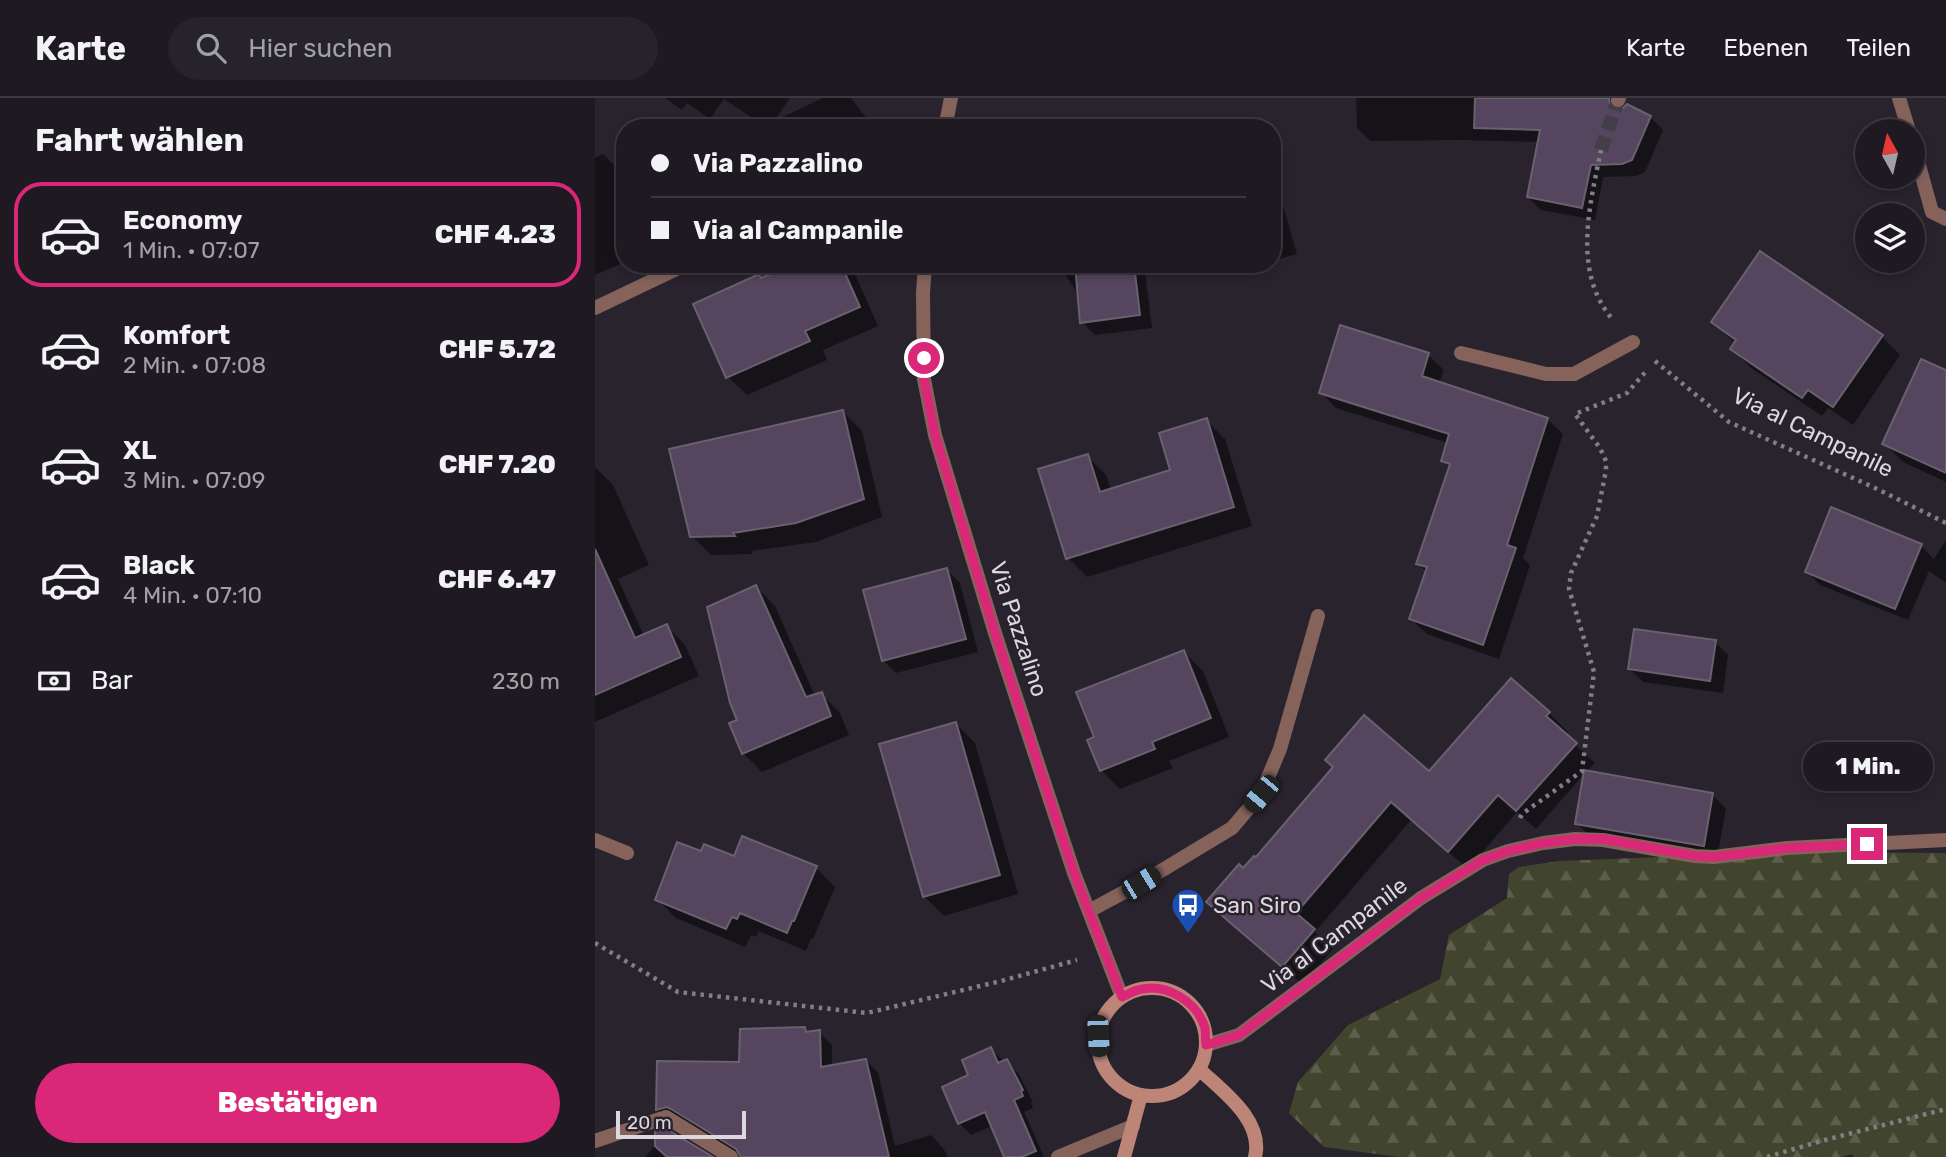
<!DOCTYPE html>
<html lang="de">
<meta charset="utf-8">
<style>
body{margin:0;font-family:Rubik,sans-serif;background:#27232a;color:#f1f3f6;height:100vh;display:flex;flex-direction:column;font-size:26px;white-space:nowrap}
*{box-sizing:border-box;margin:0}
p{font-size:23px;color:#a1a1a5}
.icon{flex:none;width:38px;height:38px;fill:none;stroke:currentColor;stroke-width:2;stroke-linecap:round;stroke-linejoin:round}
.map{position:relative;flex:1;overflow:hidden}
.details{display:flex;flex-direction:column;background:#1f1a22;width:595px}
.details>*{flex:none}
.top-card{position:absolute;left:21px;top:21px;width:665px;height:154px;border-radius:28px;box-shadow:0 4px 10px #0003,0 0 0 2px #3c3840;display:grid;align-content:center;height:154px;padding:0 35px;background:#1f1a22}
.needle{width:46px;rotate:352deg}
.controls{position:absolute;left:1260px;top:21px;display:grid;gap:14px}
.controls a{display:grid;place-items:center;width:70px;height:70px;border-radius:50%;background:#1f1a22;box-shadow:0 4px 10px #0003,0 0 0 2px #3c3840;font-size:35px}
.scale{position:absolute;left:21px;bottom:18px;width:130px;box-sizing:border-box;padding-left:7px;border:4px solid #dcd8de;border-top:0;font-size:19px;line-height:24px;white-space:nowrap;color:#dcd8de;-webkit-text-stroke:5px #29232d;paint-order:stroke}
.end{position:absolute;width:32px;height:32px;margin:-16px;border:9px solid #db2777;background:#fff;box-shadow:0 0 0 4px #fff}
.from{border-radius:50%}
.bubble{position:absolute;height:49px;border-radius:24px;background:#1f1a22;box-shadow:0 4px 10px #0003,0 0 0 2px #3c3840;font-size:23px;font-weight:800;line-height:49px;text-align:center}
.car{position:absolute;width:21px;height:42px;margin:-21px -10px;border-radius:9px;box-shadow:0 0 5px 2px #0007;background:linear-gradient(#222 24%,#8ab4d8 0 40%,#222 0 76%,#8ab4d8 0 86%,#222 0)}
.top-card b{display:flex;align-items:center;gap:24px;height:66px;font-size:26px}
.top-card b+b{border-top:2px solid #3c3840}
.top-card i{width:18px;height:18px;background:#f1f3f6}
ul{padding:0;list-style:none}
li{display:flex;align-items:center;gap:21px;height:105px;margin:0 14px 10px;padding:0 21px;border:4px solid transparent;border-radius:28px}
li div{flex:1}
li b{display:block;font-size:26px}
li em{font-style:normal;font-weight:800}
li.current{border-color:#db2777}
li>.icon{width:63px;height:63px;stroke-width:1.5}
h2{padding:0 35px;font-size:32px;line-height:84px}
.pay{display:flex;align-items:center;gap:18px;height:77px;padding:0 35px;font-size:26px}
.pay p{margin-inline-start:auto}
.cta{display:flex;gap:14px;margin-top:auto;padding:14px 35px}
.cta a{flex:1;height:80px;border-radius:42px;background:#db2777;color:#fff;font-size:28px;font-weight:800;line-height:80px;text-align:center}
header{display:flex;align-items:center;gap:42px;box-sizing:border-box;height:98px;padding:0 35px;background:#1f1a22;border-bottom:2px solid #3c3840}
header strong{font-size:33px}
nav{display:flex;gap:38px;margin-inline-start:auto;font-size:24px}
.search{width:490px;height:63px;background:#27232a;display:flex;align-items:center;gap:18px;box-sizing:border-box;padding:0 24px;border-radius:38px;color:#a1a1a5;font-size:26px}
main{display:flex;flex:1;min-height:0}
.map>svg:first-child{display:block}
.forest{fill:url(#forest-firs)}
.shadow{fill:#0007}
.building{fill:#55455e;stroke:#69616d;stroke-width:2}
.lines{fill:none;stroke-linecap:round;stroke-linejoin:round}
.pedestrian-tunnel{stroke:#443e48;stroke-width:14;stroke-dasharray:14 7;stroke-linecap:butt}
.path{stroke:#837e86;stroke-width:4.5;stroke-dasharray:3.5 5;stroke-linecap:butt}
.service{stroke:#85635b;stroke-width:14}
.pedestrian{stroke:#85635b;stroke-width:14}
.minor{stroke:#85635b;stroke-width:14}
.tertiary{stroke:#85635b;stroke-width:14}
.secondary{stroke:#bc8578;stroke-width:14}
.route{stroke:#db2777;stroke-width:9}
.labels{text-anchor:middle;stroke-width:5;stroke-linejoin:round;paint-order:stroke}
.street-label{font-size:23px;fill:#dcd8de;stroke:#29232d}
.poi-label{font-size:23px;fill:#dcd8de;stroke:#29232d;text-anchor:start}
</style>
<header>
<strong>Karte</strong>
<div class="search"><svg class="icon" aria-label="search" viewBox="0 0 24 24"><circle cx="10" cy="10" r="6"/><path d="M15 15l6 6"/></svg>Hier suchen</div>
<nav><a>Karte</a><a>Ebenen</a><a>Teilen</a></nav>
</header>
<main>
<section class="details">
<h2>Fahrt wählen</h2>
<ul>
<li class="current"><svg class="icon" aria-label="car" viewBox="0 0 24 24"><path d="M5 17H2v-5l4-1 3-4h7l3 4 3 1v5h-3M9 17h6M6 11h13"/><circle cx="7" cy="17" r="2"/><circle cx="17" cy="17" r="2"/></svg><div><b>Economy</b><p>1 Min. · 07:07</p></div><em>CHF 4.23</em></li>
<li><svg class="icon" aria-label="car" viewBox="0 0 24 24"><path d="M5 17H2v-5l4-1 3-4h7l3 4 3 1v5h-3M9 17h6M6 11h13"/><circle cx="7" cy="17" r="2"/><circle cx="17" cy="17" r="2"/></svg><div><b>Komfort</b><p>2 Min. · 07:08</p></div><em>CHF 5.72</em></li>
<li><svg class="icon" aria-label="car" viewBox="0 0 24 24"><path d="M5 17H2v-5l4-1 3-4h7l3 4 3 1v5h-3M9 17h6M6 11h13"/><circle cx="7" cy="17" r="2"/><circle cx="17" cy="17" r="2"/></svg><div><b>XL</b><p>3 Min. · 07:09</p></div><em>CHF 7.20</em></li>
<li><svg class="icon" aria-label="car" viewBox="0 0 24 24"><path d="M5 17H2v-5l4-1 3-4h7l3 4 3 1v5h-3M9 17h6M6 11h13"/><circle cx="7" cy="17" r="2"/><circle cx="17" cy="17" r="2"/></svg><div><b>Black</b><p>4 Min. · 07:10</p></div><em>CHF 6.47</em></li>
</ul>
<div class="pay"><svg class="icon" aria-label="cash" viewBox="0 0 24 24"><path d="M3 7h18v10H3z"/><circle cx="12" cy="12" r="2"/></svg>Bar<p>230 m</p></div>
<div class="cta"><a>Bestätigen</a></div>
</section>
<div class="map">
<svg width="1351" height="1059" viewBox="0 0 1351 1059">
<defs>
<pattern id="forest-firs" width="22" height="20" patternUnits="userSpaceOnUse" patternTransform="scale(1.75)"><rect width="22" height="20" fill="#42452e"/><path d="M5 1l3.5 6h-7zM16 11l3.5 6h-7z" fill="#5d5f4c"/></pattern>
</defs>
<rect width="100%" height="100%" fill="#29232d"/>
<path class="forest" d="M1191,754L1351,755V1059H1259L1257,1056L1247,1059H804L729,1049L694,1015L703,984L753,927L845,881L854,837L912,800L914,776L924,769L964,763Z"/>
<g class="shadow">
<path d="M70,0H195L179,23L228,0H256L279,30H172L129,1L115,21L92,5L87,12Z"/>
<path d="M761,0H1010L1025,12L1055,19L1068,32L1050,74L1041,78L1008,79L1000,122L946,112L933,99L944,44L865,42L775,43L762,30Z"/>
<path d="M8,56L21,69L30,88V164L0,177V60Z"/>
<path d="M677,69L702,156L677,163Z"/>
<path d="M202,166H254L257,169L283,228L228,252L232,262L152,297L133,279L168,182Z"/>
<path d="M463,166H549L557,230L500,237L487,224L485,199Z"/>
<path d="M621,166H666L631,176Z"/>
<path d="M1118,224L1286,238L1305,257L1258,327L1233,310L1227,318L1156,270L1137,251L1141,246Z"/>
<path d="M833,257L849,272L844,286L952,321L968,336L928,460L935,467L904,561L832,536L816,521L832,475L823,465L855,370L848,362L853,345L741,310L726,294Z"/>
<path d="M1351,274V384L1308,364L1289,345Z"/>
<path d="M248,314L267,333L287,419L221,444L156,453L157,456L116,457L97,438Z"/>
<path d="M611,322L630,341L657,428L492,479L473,460L492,358L511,377L516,392L578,373Z"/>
<path d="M0,369L18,387L54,467L23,481L49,538L71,528L90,547L104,578L0,624Z"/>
<path d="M1351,442V485L1334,473L1313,522L1225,487L1212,474L1326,448L1339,461Z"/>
<path d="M352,472L365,485L383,554L301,575L288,562Z"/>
<path d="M161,489L180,508L220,598L226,596L245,615L254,637L167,674L148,655L145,623Z"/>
<path d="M1120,544L1133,557L1128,595L1048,584L1035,571Z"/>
<path d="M589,554L608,573L634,639L574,663L578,670L525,691L506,672L501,640Z"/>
<path d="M954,615L973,634L970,637L1000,665L991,674L1117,697L1131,710L1122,760L995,738L982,725L990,675L941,731L922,714L873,771L816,722L720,834L738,851L707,886L632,822L613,804L649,772L834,675Z"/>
<path d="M361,626L380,645L423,796L349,818L330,799L287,647Z"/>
<path d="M107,756L221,770L240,789L218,841H216L211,853L164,833L161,839L156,837L150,849L81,820L62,801Z"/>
<path d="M210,930L214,935L224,934L237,947V969L271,962L283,975L300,1048L336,1037L348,1050L353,1059H147L90,1022L75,1024L63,1012Z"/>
<path d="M396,952L423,975L438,1004L436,1005L438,1010L429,1014L449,1059H411L397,1028L376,1037L364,1025L376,978Z"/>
<path d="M62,1046L114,1059H50Z"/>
</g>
<g class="building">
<path d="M880,0H1014L1015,7L1019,11L1028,10L1032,6L1056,18L1037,62L1027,66L996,67L987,110L932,99L945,32L879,30Z"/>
<path d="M1165,153L1288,237L1238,309L1213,292L1207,300L1135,251L1141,242L1116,224Z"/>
<path d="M198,166H246L265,209L210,233L215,243L131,280L98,206L164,176L166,180Z"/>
<path d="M480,166H539L545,217L485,225Z"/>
<path d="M745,227L834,255L827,278L953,320L912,447L921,450L888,547L814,521L832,469L821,466L855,366L846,363L854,336L724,295Z"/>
<path d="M1326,261L1351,272V375L1287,346Z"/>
<path d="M248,312L269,401L201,425L138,435L140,438L95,439L74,351Z"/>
<path d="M612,320L639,409L471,461L443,371L493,356L505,394L575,372L564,335Z"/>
<path d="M1236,409L1327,446L1300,511L1210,474Z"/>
<path d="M0,451L40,540L72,526L86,559L0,597Z"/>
<path d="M352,470L371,541L287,563L268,492Z"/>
<path d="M161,487L211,599L227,594L236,618L147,656L134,625L142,622L135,605L112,509Z"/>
<path d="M1039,531L1121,542L1115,583L1033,571Z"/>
<path d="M589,552L616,620L557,644L560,651L505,673L492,642L499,639L481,594Z"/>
<path d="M916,580L955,614L951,618L982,645L921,713L903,697L853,754L796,704L701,815L720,831L687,869L611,804L644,766L648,770L659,758L661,759L738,669L730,662L769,617L834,673Z"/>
<path d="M361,624L405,777L328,799L284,646Z"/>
<path d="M989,672L1118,695L1109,748L980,726Z"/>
<path d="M147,738L222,768L199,823H197L192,835L145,815L142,821L137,819L131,831L60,802L82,744L106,753L109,746L139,758Z"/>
<path d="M210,929L211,934L225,932L226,969L271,961L294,1059H146L141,1051L76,1011L72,1009L61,1012L62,963L144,964L145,931Z"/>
<path d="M396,949L403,965L412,961L428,992L426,993L428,998L419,1002L441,1053L427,1059H409L390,1014L363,1026L347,989L373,977L367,962Z"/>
<path d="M70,1030L118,1059H72L60,1048V1033Z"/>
</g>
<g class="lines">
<path class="pedestrian-tunnel" d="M1006,52L1023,2"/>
<g class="path">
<path d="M1006,52C995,107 976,175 1019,223"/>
<path d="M1060,263L1134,324L1278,389L1351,425"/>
<path d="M925,720L927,716L987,673L999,574L974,491L976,475L1002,418L1011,372V363L1005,350L980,316L1032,295L1053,271"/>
<path d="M0,845L83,894L272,915L406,883L482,862"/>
<path d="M1172,1059L1226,1043L1351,1011"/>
</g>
<g class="service">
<path d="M1304,0L1314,33"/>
<path d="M1318,46L1337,114L1351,121"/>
<path d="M866,255L951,276H979L1038,244"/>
<path d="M0,742L32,755"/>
<path d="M494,813L546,785L637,730L666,696L685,651L723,518"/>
<path d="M0,1043L71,1019L136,1059"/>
<path d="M463,1059L538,1028"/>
</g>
<path class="pedestrian" d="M1023,2L1024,0"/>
<g class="minor">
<path d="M0,210L92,166"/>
<path d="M611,947L644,937L826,800L888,762L913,753L948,745L980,741L1008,742L1100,758L1119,759L1192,750L1351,742"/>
</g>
<g class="tertiary">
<path d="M350,30L356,0"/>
<path d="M330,166L328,195L329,281L340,337L400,535L479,775L527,899"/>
</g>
<g class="secondary">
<circle cx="557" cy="944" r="54"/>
<path d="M604,971C627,993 669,1022 660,1059"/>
<path d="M529,1059L546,997"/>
</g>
</g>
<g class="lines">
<path class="route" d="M329,260V281L340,337L400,535L479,775L527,899C532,897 538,893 543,892C570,884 602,903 610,930C611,936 610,942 611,947L644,937L826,800L888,762L913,753L948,745L980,741H1008L1100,758L1119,759L1192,750L1272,746"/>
</g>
<defs>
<symbol id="bus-pin" viewBox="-11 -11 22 30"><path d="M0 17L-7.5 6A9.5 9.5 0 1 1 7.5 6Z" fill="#1a4fb4" stroke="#29232d"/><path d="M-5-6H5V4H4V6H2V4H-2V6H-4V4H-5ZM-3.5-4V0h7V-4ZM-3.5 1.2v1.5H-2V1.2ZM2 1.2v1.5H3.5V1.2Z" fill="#fff"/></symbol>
</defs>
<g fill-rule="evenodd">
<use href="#bus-pin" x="574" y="788" width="38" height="52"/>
</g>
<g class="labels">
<g class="street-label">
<text transform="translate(1218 334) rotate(26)" y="8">Via al Campanile</text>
<text transform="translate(424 531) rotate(72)" y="8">Via Pazzalino</text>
<text transform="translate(739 837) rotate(-37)" y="8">Via al Campanile</text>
</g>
<g class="poi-label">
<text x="618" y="815">San Siro</text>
</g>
</g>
</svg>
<div class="controls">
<a><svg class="needle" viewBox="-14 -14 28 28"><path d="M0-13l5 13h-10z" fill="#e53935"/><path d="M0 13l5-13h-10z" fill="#a1a1a5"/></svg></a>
<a><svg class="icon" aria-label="layers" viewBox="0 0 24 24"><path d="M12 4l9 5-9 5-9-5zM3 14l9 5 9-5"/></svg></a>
</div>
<div class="scale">20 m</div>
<i class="end from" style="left:329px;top:260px"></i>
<i class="end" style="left:1272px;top:746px"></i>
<div class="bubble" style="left:1208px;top:644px;width:130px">1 Min.</div>
<i class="car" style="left:666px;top:696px;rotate:220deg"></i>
<i class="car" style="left:546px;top:785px;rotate:59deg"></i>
<i class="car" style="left:503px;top:938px;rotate:177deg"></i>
<div class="top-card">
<b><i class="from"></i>Via Pazzalino</b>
<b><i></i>Via al Campanile</b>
</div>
</div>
</main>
